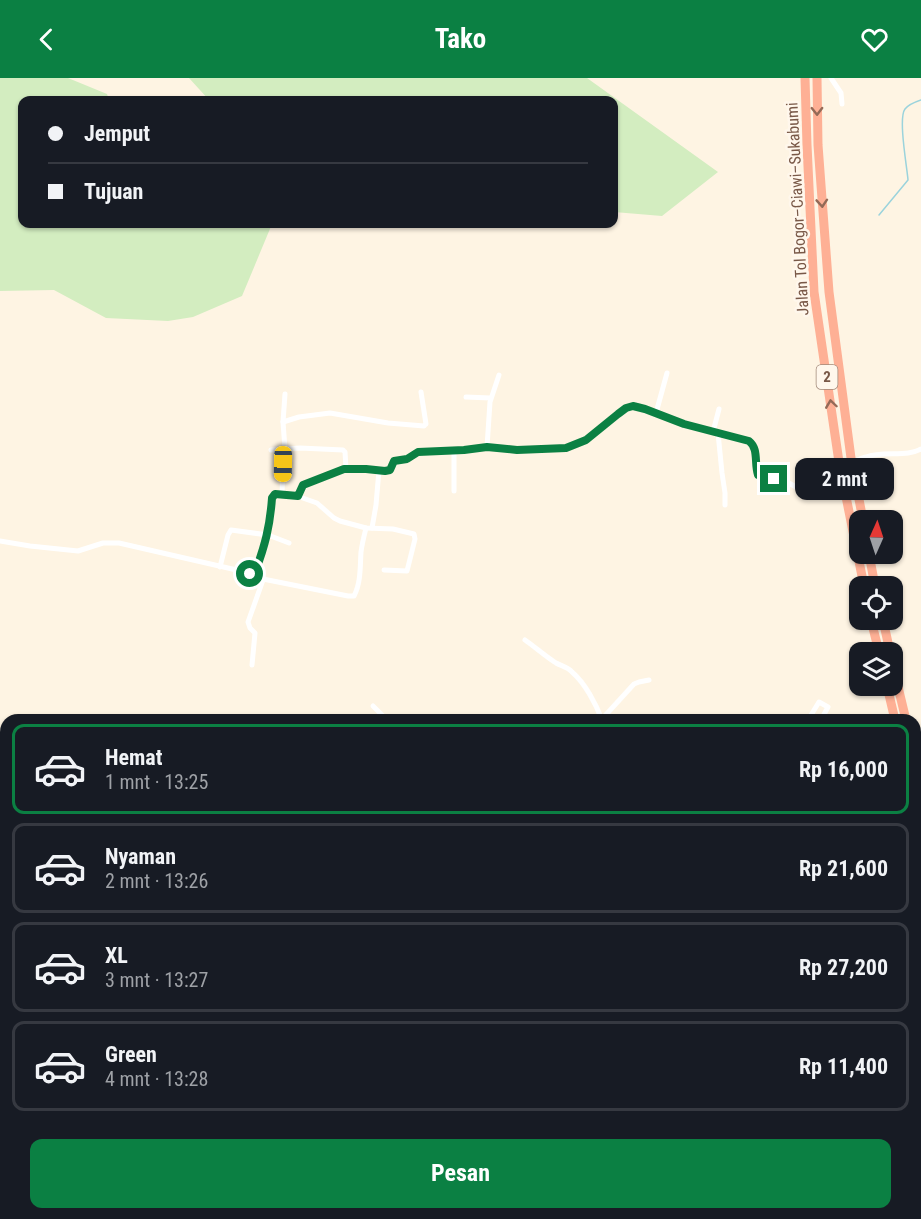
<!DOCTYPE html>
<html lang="id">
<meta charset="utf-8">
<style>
body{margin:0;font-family:"Roboto Condensed",sans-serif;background:#20242c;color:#f1f3f6;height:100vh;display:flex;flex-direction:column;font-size:22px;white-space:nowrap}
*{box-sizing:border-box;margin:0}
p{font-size:20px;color:#9ea1a6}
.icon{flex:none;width:33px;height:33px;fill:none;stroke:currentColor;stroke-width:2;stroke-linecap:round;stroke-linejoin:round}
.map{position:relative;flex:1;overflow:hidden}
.side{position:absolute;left:0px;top:636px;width:921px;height:506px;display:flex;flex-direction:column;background:#171b24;border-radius:18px 18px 0 0;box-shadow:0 2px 4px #0004}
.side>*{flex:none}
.top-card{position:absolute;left:18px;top:18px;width:600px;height:132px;border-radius:12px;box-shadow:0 2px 4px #0004;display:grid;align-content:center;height:132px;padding:0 30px;background:#171b24}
.needle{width:39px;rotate:3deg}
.controls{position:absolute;left:849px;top:432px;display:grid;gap:12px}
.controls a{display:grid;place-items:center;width:54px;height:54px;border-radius:12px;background:#171b24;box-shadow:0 2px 4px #0004;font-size:30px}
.end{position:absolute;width:27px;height:27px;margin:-14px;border:8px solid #0b8043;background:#fff;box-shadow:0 0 0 3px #fff}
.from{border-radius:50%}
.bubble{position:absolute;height:42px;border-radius:12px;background:#171b24;box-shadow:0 2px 4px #0004;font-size:20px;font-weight:700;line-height:42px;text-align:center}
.car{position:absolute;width:18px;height:36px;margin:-18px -9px;border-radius:8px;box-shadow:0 0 4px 2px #0007;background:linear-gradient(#f5c518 24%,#345 0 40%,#f5c518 0 76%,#345 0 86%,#f5c518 0)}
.top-card b{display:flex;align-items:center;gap:21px;height:57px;font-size:22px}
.top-card b+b{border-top:2px solid #363941}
.top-card i{width:15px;height:15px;background:#f1f3f6}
ul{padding:10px 0 0;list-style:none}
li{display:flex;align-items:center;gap:18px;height:90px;margin:0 12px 9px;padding:0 18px;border:3px solid #363941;border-radius:12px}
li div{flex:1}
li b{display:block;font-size:22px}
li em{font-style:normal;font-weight:700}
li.selected{border-color:#0b8043}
li>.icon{width:54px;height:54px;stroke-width:1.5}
.primary-button{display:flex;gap:12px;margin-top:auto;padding:12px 30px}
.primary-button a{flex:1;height:69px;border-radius:12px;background:#0b8043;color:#fff;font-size:24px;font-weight:700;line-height:69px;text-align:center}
header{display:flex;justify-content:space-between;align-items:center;height:78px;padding:0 30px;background:#0b8043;color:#fff;font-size:27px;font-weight:700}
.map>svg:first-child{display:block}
.green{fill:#d3edc0}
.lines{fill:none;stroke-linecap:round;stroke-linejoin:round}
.stream{stroke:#9bd3dc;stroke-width:1.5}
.street{stroke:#fff;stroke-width:5}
.highway{stroke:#feb095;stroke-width:9}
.rail{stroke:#b6a1c9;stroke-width:1.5;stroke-dasharray:9 6;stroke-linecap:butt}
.oneway{stroke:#946a57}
.route{stroke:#0b8043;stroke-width:8}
.labels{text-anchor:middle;stroke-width:5;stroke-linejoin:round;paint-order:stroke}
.shield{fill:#fff7ec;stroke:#a18878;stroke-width:1.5}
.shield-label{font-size:15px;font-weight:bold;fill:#795847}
.street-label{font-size:16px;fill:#795847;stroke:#fff7ec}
</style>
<header><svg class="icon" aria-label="back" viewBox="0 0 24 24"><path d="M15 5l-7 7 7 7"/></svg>Tako<svg class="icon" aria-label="heart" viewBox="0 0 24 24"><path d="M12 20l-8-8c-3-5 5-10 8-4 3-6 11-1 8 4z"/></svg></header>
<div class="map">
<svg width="921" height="1141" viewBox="0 0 921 1141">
<rect width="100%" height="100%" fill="#fef4e3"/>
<g class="green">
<path d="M0,0H68L107,16L109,22H22V146H272L242,218L193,239L168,243L106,240L54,212L0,213Z"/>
<path d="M189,0H587L718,94L662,138L614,134V22H209Z"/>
</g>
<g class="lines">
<path class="stream" d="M879,137L908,102C907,89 898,40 905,31C909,26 915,24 921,22"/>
<g class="street">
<path d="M831,0L841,15L842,26"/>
<path d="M466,319L490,320"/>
<path d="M656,335L667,295"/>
<path d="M283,344L299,339L330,335L388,345L424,348L426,346L421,314"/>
<path d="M713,354L719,331"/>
<path d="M718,355L722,395L725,415V427"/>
<path d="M487,369L490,324L499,297"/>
<path d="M271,372L300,370L343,372L345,374L346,391"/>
<path d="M454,372V413"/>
<path d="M282,416L283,386L285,371L283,344L285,316"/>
<path d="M297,418L317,425L334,440L340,443L366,450L393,451L414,456L415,461L407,493L384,492"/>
<path d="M372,450L376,427L379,392"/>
<path d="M0,463L30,468L78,473L103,465H119L254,496C267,467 268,448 273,418L275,416L298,418L303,407L344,391H366L387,393L390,391L394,383L407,381L418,374L464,372L487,369L517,372L565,370L586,362L618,336L626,330L632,328L645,331L677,344L749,363C759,372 754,385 758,397C766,400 773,400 781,402C789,404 795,409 802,412C815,418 830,413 840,402C851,390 848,384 866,379C883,373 908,379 921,371"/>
<path d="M220,489L228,457L231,452L268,457L289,465"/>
<path d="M263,501L348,518H354C361,505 360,489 361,474C362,466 364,458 366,450"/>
<path d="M525,562C535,569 545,578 556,585C561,588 568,589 572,594C585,605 596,626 602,642"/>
<path d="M252,587L255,555L250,550L248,544L263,502L260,497L254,496"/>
<path d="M373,628L383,638L391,642"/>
<path d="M602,641L634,606L639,604L649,602"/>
<path d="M808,642L819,624L828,629L821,642"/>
<path d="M0,784L6,783"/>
<path d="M0,1123L4,1109L6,1090"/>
<path d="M192,1136V1141"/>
<path d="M617,1136L644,1141"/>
<path d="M64,1141L66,1136"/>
<path d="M108,1141L109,1136"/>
<path d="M444,1141L447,1136"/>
<path d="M467,1141L468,1136"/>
<path d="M524,1141L533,1136"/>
<path d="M549,1141L550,1136"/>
<path d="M589,1141L590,1136"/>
</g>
<g class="highway">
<path d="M805,0L807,67L814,214L839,384L864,508"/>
<path d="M817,0L818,67L829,214L851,380L863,442"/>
<path d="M869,476L875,508"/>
<path d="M871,542L879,574"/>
<path d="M883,542L890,574"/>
<path d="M892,584L906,642"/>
<path d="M887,608L895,642"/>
<path d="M915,676L921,666"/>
<path d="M915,685L921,710"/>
<path d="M915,751L921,789"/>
<path d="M921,822V838"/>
<path d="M915,963L921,913"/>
<path d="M915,1073L921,1034"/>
<path d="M723,1136L735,1141"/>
<path d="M748,1136L760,1141"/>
<path d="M678,1141L679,1136"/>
<path d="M687,1141L693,1136"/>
<path d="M882,1141L902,1136L901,1141"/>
<path d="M914,1141L921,1111"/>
</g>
<g class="rail">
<path d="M915,1003L921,1002"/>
<path d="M713,1141L716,1136"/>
</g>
</g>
<defs><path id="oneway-chevron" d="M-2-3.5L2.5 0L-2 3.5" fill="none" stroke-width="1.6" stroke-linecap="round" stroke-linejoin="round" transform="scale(1.5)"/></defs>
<g class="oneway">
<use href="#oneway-chevron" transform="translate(817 33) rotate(89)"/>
<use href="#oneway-chevron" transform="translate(822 125) rotate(86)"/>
<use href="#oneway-chevron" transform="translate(831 326) rotate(-98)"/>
</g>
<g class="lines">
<path class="route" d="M250,496H254L255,494C265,468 270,448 272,420L275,416L298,418L303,407L344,391H366L385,393L390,392L394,383L407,381L418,374L464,372L487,369L517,372L566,370L586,362L618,336L626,330L633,328L645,331L684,346L749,363C759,371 754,385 758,397L774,401"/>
</g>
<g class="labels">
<rect class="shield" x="816.5" y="287" width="21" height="24" rx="4.5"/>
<g class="shield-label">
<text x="827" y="304">2</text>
</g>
<g class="street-label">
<text transform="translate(797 131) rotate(-93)" y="6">Jalan Tol Bogor–Ciawi–Sukabumi</text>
</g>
</g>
</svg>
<div class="controls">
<a><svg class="needle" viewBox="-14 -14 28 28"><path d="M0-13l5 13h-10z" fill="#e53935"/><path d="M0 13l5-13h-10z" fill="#9ea1a6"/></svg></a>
<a><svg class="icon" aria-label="locate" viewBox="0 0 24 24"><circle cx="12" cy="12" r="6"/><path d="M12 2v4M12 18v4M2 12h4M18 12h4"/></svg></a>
<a><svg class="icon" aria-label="layers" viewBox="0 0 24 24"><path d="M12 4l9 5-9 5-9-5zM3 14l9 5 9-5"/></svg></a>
</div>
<i class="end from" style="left:250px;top:496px"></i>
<i class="end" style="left:774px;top:401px"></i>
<div class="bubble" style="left:795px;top:380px;width:99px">2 mnt</div>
<i class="car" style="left:283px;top:386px;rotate:181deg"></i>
<div class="top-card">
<b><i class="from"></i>Jemput</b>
<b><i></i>Tujuan</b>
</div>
<section class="side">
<ul>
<li class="selected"><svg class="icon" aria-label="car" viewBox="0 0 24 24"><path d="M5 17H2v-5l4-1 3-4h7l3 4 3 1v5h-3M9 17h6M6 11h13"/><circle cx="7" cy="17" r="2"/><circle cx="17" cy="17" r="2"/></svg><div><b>Hemat</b><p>1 mnt · 13:25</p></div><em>Rp 16,000</em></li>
<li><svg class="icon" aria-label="car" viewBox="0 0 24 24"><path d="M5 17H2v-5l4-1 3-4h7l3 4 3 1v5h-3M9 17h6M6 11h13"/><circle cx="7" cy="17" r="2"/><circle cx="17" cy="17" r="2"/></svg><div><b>Nyaman</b><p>2 mnt · 13:26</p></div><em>Rp 21,600</em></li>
<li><svg class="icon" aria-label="car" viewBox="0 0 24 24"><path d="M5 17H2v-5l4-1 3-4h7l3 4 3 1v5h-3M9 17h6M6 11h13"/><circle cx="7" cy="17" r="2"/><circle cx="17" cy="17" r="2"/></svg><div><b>XL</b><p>3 mnt · 13:27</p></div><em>Rp 27,200</em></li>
<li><svg class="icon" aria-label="car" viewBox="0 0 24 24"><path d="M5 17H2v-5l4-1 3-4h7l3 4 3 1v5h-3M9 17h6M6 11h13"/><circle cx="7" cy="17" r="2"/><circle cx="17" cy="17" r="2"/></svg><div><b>Green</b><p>4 mnt · 13:28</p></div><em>Rp 11,400</em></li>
</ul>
<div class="primary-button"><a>Pesan</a></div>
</section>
</div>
